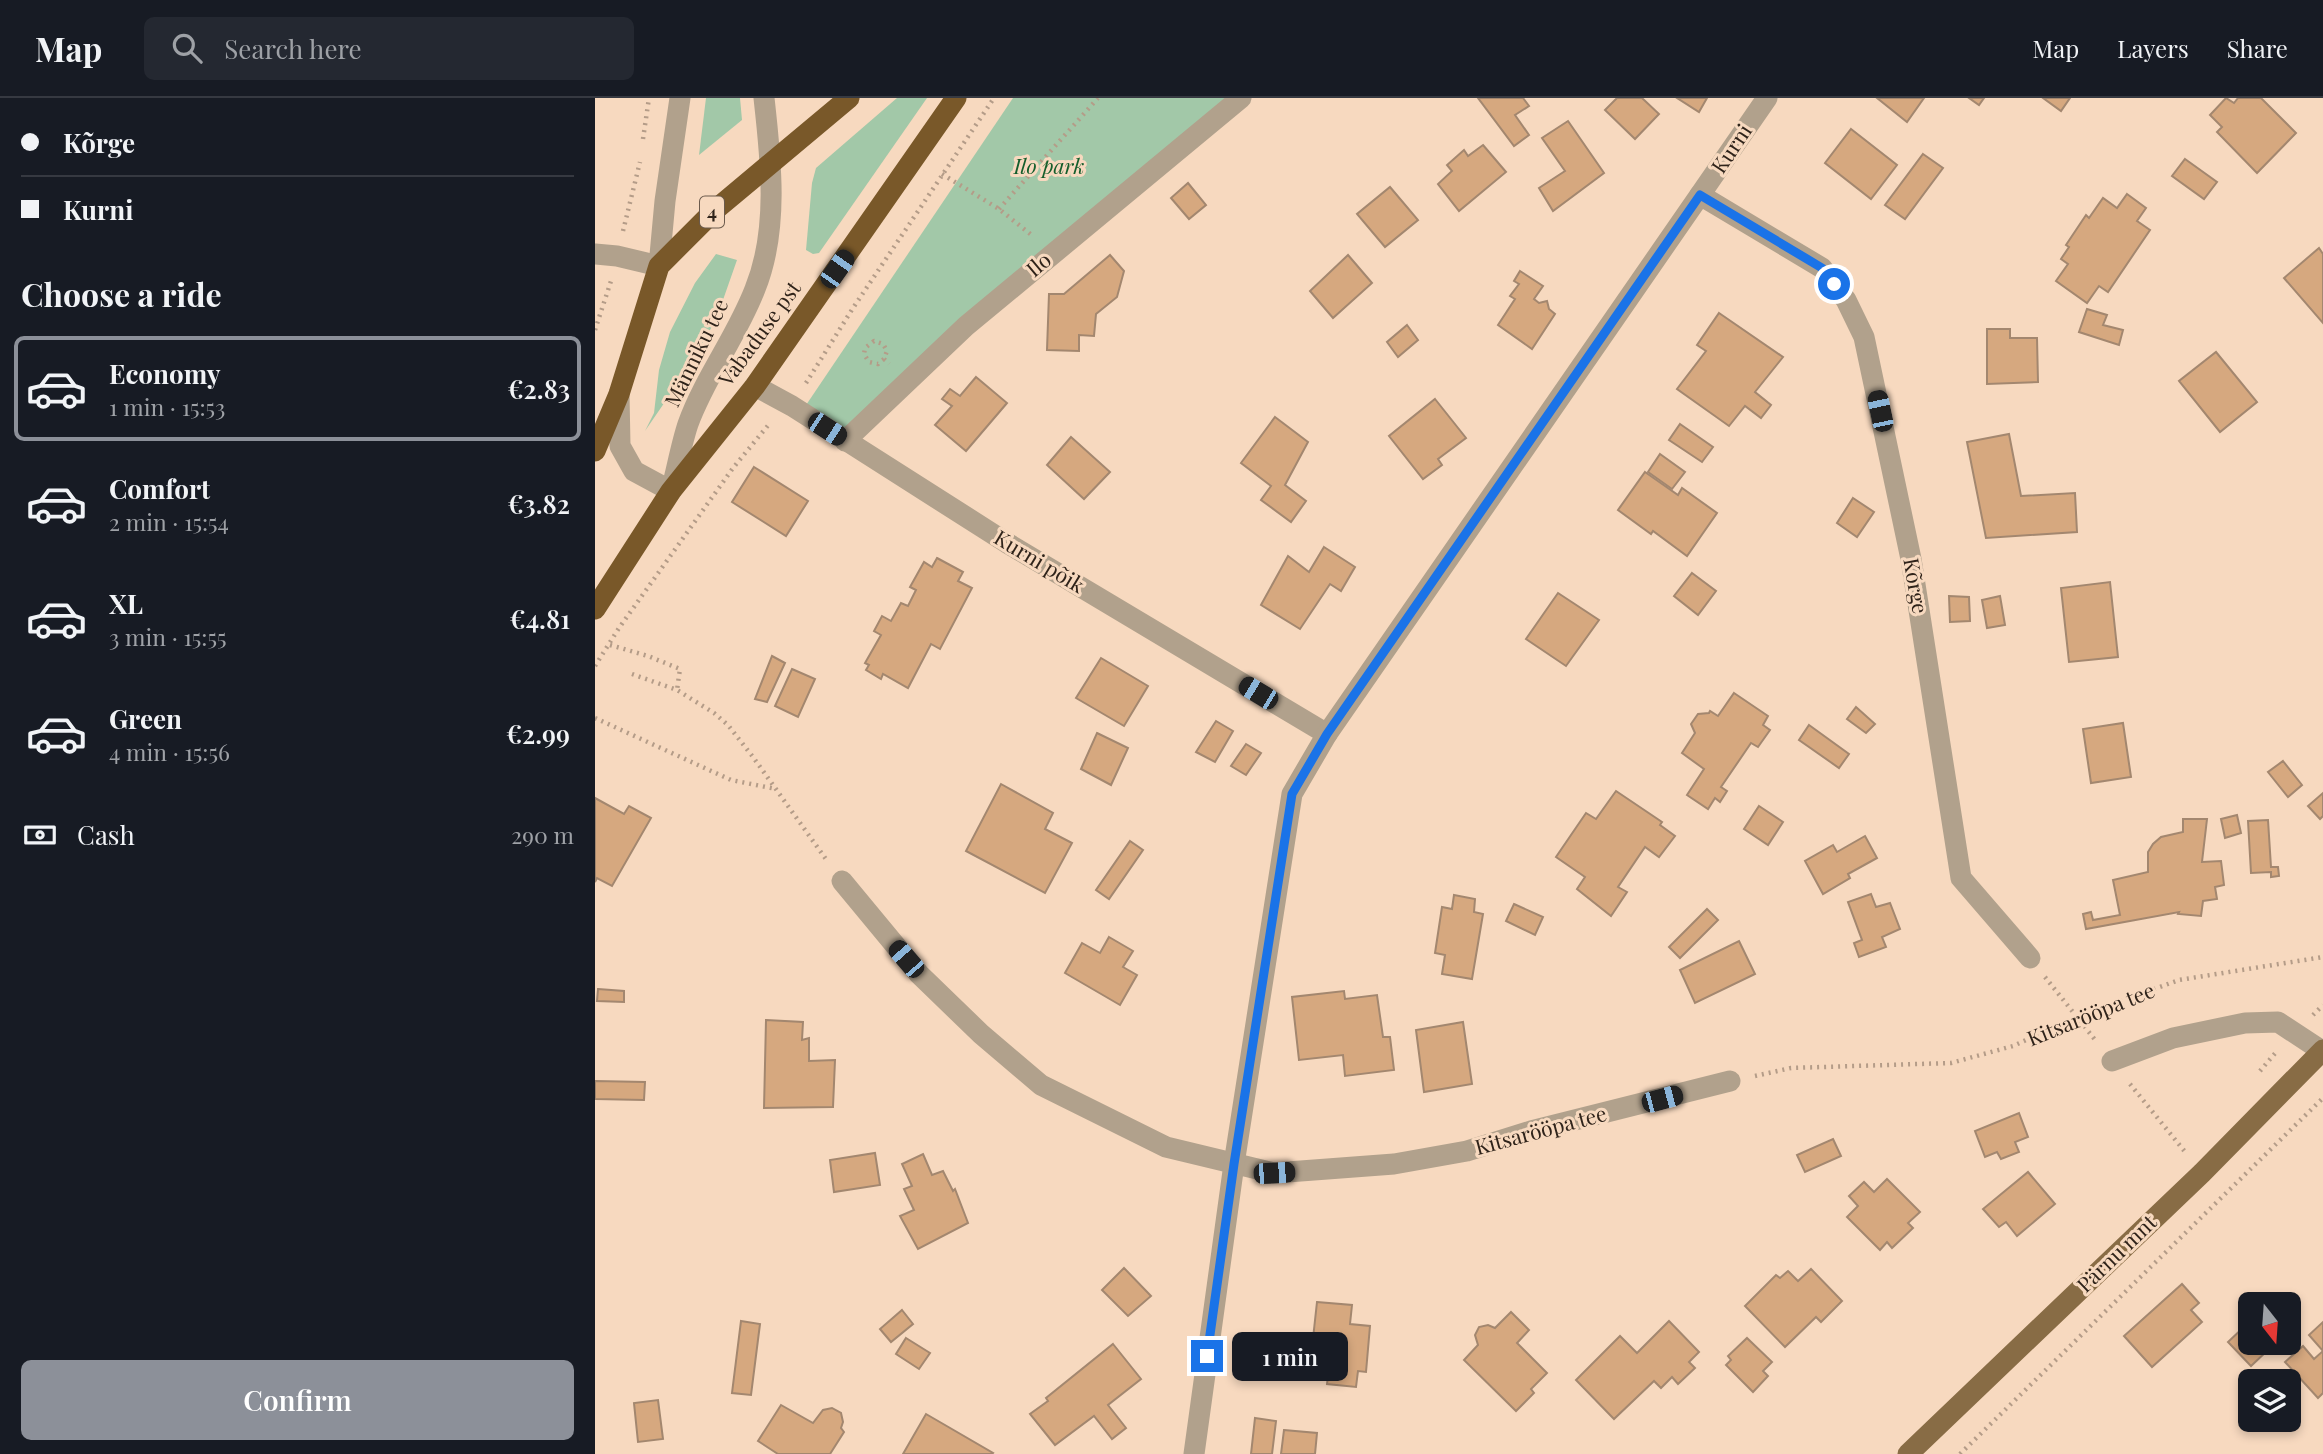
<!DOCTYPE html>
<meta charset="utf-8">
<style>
body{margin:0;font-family:"Playfair Display",serif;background:#242831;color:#f1f3f6;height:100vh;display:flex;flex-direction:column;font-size:26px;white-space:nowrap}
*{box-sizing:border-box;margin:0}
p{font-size:23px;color:#9ea1a6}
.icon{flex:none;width:38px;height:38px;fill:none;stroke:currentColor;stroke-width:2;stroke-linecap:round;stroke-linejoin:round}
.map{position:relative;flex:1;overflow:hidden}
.side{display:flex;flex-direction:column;background:#171b24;width:595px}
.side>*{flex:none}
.hud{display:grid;align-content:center;height:154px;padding:0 21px;background:#171b24}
.needle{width:46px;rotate:163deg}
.fabs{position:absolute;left:1643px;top:1194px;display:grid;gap:14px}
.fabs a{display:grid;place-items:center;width:63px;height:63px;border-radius:10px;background:#171b24;box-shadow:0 4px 10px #0003;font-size:35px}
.end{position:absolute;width:32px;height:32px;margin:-16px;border:9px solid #1a73e8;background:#fff;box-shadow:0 0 0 4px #fff}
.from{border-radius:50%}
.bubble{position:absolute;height:49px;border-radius:10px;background:#171b24;box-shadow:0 4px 10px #0003;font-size:23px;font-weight:600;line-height:49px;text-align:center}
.car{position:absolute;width:21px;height:42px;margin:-21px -10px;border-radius:9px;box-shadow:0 0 5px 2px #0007;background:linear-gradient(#222 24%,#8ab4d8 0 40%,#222 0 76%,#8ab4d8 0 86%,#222 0)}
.hud b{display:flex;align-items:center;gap:24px;height:66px;font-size:26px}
.hud b+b{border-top:2px solid #363941}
.hud i{width:18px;height:18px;background:#f1f3f6}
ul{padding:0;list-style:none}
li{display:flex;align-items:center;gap:21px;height:105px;margin:0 14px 10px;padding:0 7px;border:4px solid transparent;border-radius:10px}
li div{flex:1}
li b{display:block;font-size:26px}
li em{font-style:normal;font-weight:600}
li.active{border-color:#8c9099}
li>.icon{width:63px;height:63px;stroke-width:1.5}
h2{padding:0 21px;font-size:32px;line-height:84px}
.pay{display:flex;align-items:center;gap:18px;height:77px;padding:0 21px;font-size:26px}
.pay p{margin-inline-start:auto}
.button{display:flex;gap:14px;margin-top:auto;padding:14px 21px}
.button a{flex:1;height:80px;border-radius:10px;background:#8c9099;color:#fff;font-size:28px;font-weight:600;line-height:80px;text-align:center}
header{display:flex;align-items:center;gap:42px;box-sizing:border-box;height:98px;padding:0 35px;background:#171b24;border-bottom:2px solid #363941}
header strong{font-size:33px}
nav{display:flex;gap:38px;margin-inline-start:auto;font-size:24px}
.search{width:490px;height:63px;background:#242831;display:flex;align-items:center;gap:18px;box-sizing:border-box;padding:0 24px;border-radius:10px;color:#9ea1a6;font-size:26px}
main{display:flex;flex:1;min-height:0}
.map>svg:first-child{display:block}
.green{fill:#a2c8a8}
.building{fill:#d6a87f;stroke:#a3876f;stroke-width:2}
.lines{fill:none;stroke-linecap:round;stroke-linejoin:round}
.path{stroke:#b49c88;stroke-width:4.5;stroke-dasharray:2 5;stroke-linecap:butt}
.minor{stroke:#b1a18c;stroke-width:21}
.major{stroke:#886c45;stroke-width:21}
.highway{stroke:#795829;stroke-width:21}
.route{stroke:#1a73e8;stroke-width:9}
.labels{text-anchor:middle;stroke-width:6;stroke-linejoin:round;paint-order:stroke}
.shield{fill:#f7d9bf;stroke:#6b5a4c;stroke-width:2}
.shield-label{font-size:19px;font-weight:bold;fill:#2f231a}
.street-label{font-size:21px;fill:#2f231a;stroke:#f7d9bf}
.park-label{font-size:21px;font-style:italic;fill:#145e2c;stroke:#f7d9bf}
</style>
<header>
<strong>Map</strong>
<div class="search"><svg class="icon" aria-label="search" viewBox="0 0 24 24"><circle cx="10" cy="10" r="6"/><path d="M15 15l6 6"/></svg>Search here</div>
<nav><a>Map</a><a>Layers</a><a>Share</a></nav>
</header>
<main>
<section class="side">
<div class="hud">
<b><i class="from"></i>Kõrge</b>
<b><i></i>Kurni</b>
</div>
<h2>Choose a ride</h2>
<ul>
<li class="active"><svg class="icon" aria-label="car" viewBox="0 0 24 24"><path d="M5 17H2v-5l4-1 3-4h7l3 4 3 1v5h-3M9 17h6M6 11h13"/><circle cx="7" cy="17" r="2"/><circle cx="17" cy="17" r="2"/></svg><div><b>Economy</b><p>1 min · 15:53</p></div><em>€2.83</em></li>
<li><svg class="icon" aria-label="car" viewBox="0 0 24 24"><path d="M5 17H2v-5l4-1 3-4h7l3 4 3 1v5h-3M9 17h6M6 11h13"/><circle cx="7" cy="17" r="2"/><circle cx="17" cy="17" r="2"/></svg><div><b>Comfort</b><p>2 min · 15:54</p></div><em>€3.82</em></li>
<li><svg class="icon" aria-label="car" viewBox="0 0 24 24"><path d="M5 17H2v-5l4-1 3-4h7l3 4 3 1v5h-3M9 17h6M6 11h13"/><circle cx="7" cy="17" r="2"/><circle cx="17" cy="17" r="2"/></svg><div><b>XL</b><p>3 min · 15:55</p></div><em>€4.81</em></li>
<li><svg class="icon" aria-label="car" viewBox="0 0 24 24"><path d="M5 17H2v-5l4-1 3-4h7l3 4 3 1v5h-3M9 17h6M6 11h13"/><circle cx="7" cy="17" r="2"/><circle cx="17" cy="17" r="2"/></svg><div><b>Green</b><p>4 min · 15:56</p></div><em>€2.99</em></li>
</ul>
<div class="pay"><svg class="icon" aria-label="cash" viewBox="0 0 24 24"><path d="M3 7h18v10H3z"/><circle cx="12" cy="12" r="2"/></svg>Cash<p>290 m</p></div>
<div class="button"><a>Confirm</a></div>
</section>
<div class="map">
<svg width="1728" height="1356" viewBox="0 0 1728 1356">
<rect width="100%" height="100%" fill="#f7d9bf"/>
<g class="green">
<path d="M111,0H145L147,22L104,57Z"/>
<path d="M302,0H332L224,155L218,156L211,152L217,85L221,70Z"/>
<path d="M418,0H646L250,343L203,319Z"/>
<path d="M121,156L142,162L122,219L100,260L50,333L59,315L64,272L75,234L100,185Z"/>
</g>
<g class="building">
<path d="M883,0H928L934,8L920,17L934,37L919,48Z"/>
<path d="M1022,0H1047L1064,16L1040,41L1010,12Z"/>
<path d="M1082,0H1112L1104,14Z"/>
<path d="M1282,0H1329L1312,24Z"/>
<path d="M1374,0H1389L1384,7Z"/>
<path d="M1448,0H1475L1466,13Z"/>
<path d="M1631,0L1639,5L1643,0H1666L1701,35L1662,75L1622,34L1627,29L1615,17Z"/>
<path d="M973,23L1009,75L958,113L944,90L970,73L947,40Z"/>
<path d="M1256,31L1302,67L1276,101L1230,65Z"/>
<path d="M888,47L911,74L864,113L843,86L857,73L852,67L869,52L873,58Z"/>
<path d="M1328,56L1348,70L1310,121L1290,107Z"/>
<path d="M1590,61L1622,84L1609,101L1577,78Z"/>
<path d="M593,85L611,107L594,121L576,100Z"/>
<path d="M795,89L823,122L790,149L762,116Z"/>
<path d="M1532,96L1551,110L1542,123L1555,132L1513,194L1504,188L1492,205L1461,183L1473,166L1466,161L1474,149L1471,147L1491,117L1494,120L1508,100L1522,110Z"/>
<path d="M1724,150L1728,156V225L1689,180Z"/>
<path d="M515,157L529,173L522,199L501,216L499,238L484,237V253L452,252L454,196H469Z"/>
<path d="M753,157L777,185L738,220L715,193Z"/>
<path d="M925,173L948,188L939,201L944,205L952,203L954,211L960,216L937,251L903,227L920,201L915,198L924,186L919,183Z"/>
<path d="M1492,211L1512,217L1508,227L1528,232L1524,247L1484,234Z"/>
<path d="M1124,215L1188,259L1160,294L1176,307L1166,320L1150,308L1134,328L1082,291L1111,253L1102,247Z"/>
<path d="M812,227L823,242L803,259L792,244Z"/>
<path d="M1392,231H1415V240H1442L1443,284L1392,286Z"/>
<path d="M1621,254L1662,304L1625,334L1584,283Z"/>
<path d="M381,279L412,305L371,353L340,327L357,308L347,301L355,291L365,298Z"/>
<path d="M840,301L871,340L843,361L847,367L828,381L794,338Z"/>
<path d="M680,319L713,344L690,387L711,403L696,424L666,402L676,388L646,365Z"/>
<path d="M1085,326L1118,349L1107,364L1074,342Z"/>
<path d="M1414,336L1426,398L1480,395L1482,434L1391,440L1372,344Z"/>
<path d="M476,339L515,374L489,401L452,367Z"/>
<path d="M1065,356L1090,374L1077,391L1053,374Z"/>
<path d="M159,369L213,403L191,438L137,404Z"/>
<path d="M1050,374L1083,397L1087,390L1122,415L1092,458L1058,433L1056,436L1023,412Z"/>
<path d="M1258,400L1279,414L1262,439L1242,425Z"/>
<path d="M729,449L760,469L746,493L735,486L705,531L666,507L693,458L714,474Z"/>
<path d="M342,460L368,474L363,483L377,490L345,551L336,546L313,590L288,576L286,581L271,572L274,567L270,565L286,537L279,533L287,518L296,523L306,505L313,508L321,492L315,489L329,464L337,469Z"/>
<path d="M1097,475L1121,493L1103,517L1079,498Z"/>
<path d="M1515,484L1523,559L1474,564L1466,490Z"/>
<path d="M963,495L1004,522L971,568L931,541Z"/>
<path d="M1354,498L1374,499L1375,523L1355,524Z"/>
<path d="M1405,498L1410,527L1392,530L1387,502Z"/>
<path d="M177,558L190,565L172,604L160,601Z"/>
<path d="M506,560L553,588L529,628L481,600Z"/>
<path d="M197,571L220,581L203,619L180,608Z"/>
<path d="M1139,595L1173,618L1168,627L1175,632L1163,649L1156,645L1126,689L1132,693L1125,704L1120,700L1113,711L1092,697L1109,671L1087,655L1100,635L1096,626L1103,616L1114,615L1115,613L1123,618Z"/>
<path d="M1261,609L1280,626L1271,635L1252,621Z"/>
<path d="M621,623L638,633L620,664L601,654Z"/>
<path d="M1528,625L1536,679L1496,685L1488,631Z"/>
<path d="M1214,627L1254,656L1244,670L1204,642Z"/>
<path d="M502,635L533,650L516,687L486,671Z"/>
<path d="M651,646L666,655L651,677L636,668Z"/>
<path d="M1688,663L1707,687L1693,699L1673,674Z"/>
<path d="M406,686L458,715L450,731L477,745L450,795L371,753Z"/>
<path d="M1021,693L1067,724L1065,727L1080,738L1064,759L1050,749L1023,789L1032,794L1016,818L982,791L990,779L961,759L991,715L1001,721Z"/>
<path d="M1728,695V718L1725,721L1713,708Z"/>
<path d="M0,700L29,716L34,708L56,720L17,788L2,780L0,784Z"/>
<path d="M1164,708L1188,724L1173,747L1149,731Z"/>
<path d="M1642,717L1646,735L1630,740L1626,721Z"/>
<path d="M1588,721H1612L1607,764L1626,763L1629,787L1620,789L1622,801L1608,803L1606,818L1583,816L1584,814L1491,831L1488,816L1496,814L1498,822L1525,817L1518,782L1553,774V754L1558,746L1566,739L1588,734Z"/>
<path d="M1673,722L1676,769H1683L1684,778L1676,779V774L1656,775L1653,723Z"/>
<path d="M1270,738L1282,760L1253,776L1255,780L1228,796L1210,763L1238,747L1242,754Z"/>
<path d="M535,743L548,752L514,801L501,792Z"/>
<path d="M1276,796L1281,809L1295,805L1305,831L1287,839L1291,849L1264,859L1259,845L1267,842L1253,804Z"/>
<path d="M859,797L880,801L879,814L888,816L877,881L847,876L850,857L840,855L847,809L857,811Z"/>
<path d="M919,806L948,819L940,837L911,823Z"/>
<path d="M1112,811L1123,822L1085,860L1074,849Z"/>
<path d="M514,839L538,853L528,869L542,877L525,907L470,875L487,845L505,855Z"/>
<path d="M1144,843L1160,876L1100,905L1085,872Z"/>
<path d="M3,891L29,893V904L2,903Z"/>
<path d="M749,893L750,901L782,897L788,939H795L799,972L750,978L748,957L704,962L697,899Z"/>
<path d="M171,922L208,924L207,942L214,940V963L240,962L238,1009L169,1010Z"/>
<path d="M868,924L877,986L829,994L821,932Z"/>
<path d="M0,983L50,984L49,1002L0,1001Z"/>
<path d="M1424,1015L1433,1039L1420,1044L1424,1054L1406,1061L1402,1054L1390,1059L1380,1033Z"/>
<path d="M1238,1041L1246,1058L1210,1074L1202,1057Z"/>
<path d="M280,1055L285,1087L239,1094L235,1062Z"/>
<path d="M328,1056L337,1077L348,1073L358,1093L360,1091L373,1125L323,1151L305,1118L319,1112L309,1091L317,1088L307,1066Z"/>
<path d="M1433,1074L1460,1106L1422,1138L1411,1124L1404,1129L1388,1111Z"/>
<path d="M1292,1081L1325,1114L1313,1125L1318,1130L1297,1150L1292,1144L1285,1152L1252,1119L1263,1108L1254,1098L1269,1084L1279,1094Z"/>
<path d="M529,1170L556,1198L533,1218L507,1192Z"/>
<path d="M1216,1171L1247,1203L1226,1224L1221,1219L1190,1249L1150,1208L1181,1177L1185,1180L1193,1173L1203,1183Z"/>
<path d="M1587,1186L1604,1205L1596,1212L1607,1224L1557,1269L1529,1238Z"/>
<path d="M722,1204L757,1207L755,1226L775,1228L771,1274L763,1273L761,1289L732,1286L734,1270L715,1268Z"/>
<path d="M307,1212L318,1226L296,1244L285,1231Z"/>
<path d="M916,1214L934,1232L922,1245L952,1275L936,1291L939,1295L921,1313L869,1262L883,1247L880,1237L884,1229L893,1227L900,1230Z"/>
<path d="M146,1223L165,1226L156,1297L137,1295Z"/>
<path d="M1074,1223L1104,1254L1094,1264L1100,1270L1083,1286L1077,1279L1066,1290L1059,1283L1019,1321L981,1282L1025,1238L1042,1255Z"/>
<path d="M1728,1224V1253L1714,1237Z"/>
<path d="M1650,1228L1656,1234V1244H1665L1673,1252L1656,1268L1633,1244Z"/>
<path d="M311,1240L335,1255L324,1271L301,1256Z"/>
<path d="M1152,1240L1177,1264L1168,1273L1173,1278L1158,1294L1131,1267L1136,1262L1133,1258Z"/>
<path d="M518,1246L546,1281L513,1307L531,1330L517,1341L499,1318L460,1347L435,1316L453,1303L451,1300Z"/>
<path d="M1708,1248L1719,1261L1728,1253V1295L1723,1300L1690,1264Z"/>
<path d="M63,1302L68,1341L43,1344L39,1305Z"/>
<path d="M186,1307L218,1325L228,1312L237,1310L246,1315L248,1324L246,1330L249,1334L235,1356H183L163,1343Z"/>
<path d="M331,1316L398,1355L397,1356H308Z"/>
<path d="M660,1320L681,1323L677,1356H656Z"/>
<path d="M689,1332L722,1335L720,1356H686Z"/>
</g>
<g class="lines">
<g class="path">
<path d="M48,41L54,0"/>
<path d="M347,76L404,111L439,139"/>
<path d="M404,111L503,0"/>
<path d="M28,133L45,64"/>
<path d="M0,232L16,183"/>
<path d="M289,261L283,266L274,264L269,256L270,250L279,243L288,246L292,253L289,261L294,266"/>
<path d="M211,285L258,210L399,0"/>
<path d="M15,547L53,558L85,571L82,592"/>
<path d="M0,568L24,530L138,370L175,325"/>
<path d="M37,576L82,592L119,615L133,627L158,659L233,764"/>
<path d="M0,620L136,682L181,691"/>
<path d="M1450,879L1501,943"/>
<path d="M1718,917L1728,907"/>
<path d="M1665,973L1682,953"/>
<path d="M1160,978L1196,970L1356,965L1418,948L1482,919L1584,882L1728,859"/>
<path d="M1535,986L1591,1055"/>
<path d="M1365,1356L1728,1000"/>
</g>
<g class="minor">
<path d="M1105,97L1227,170L1251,202L1269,239L1316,461L1366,780L1435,860"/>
<path d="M0,156L22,158L64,168L70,103L85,0"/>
<path d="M160,288L197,308L412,445L732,636"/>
<path d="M24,296L25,348L39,373L76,393C82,371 86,347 93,326C110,279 142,238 160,191C184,132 176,62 169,0"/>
<path d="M250,343L371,228L646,0"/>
<path d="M247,783L324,876L386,936L446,987L571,1049L679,1075L799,1066L872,1053L936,1033L1135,983"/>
<path d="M1517,963L1578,940L1650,925L1683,924L1727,953"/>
<path d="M599,1356L639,1066L697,696L732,636L1172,0"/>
</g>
<path class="major" d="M1313,1356L1607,1075L1728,952"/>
<g class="highway">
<path d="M0,353L24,296L64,168L120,112L254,0"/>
<path d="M0,511L76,393L160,288L361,0"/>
</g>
</g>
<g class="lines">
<path class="route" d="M612,1258L639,1066L697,696L732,636L1105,97L1227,170L1239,186"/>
</g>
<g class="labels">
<rect class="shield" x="105" y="98.5" width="24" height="31" rx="5"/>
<g class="shield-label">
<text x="117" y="121">4</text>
</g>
<g class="street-label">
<text transform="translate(1137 51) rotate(-56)" y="7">Kurni</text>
<text transform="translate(444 167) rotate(-40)" y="7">Ilo</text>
<text transform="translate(165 236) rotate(-54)" y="7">Vabaduse pst</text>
<text transform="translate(102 255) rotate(-64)" y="7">Männiku tee</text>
<text transform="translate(444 464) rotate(31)" y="7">Kurni põik</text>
<text transform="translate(1320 488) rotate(80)" y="7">Kõrge</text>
<text transform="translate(1496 917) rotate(-22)" y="7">Kitsarööpa tee</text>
<text transform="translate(946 1033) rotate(-15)" y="7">Kitsarööpa tee</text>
<text transform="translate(1522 1156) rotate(-44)" y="7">Pärnu mnt</text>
</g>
<g class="park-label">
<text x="454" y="76">Ilo park</text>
</g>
</g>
</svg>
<div class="fabs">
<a><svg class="needle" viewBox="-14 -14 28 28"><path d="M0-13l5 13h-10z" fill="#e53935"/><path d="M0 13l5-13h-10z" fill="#9ea1a6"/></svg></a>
<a><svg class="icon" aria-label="layers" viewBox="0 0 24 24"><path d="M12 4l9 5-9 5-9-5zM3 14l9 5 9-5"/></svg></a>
</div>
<i class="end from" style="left:1239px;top:186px"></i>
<i class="end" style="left:612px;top:1258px"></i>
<div class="bubble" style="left:637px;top:1234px;width:116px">1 min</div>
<i class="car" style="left:242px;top:171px;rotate:35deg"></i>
<i class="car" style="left:1285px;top:313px;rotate:348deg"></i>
<i class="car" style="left:232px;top:331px;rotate:123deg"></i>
<i class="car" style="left:663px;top:595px;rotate:301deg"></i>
<i class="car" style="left:311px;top:861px;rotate:319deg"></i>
<i class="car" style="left:1067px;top:1001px;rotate:75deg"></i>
<i class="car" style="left:679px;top:1075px;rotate:87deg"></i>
</div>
</main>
